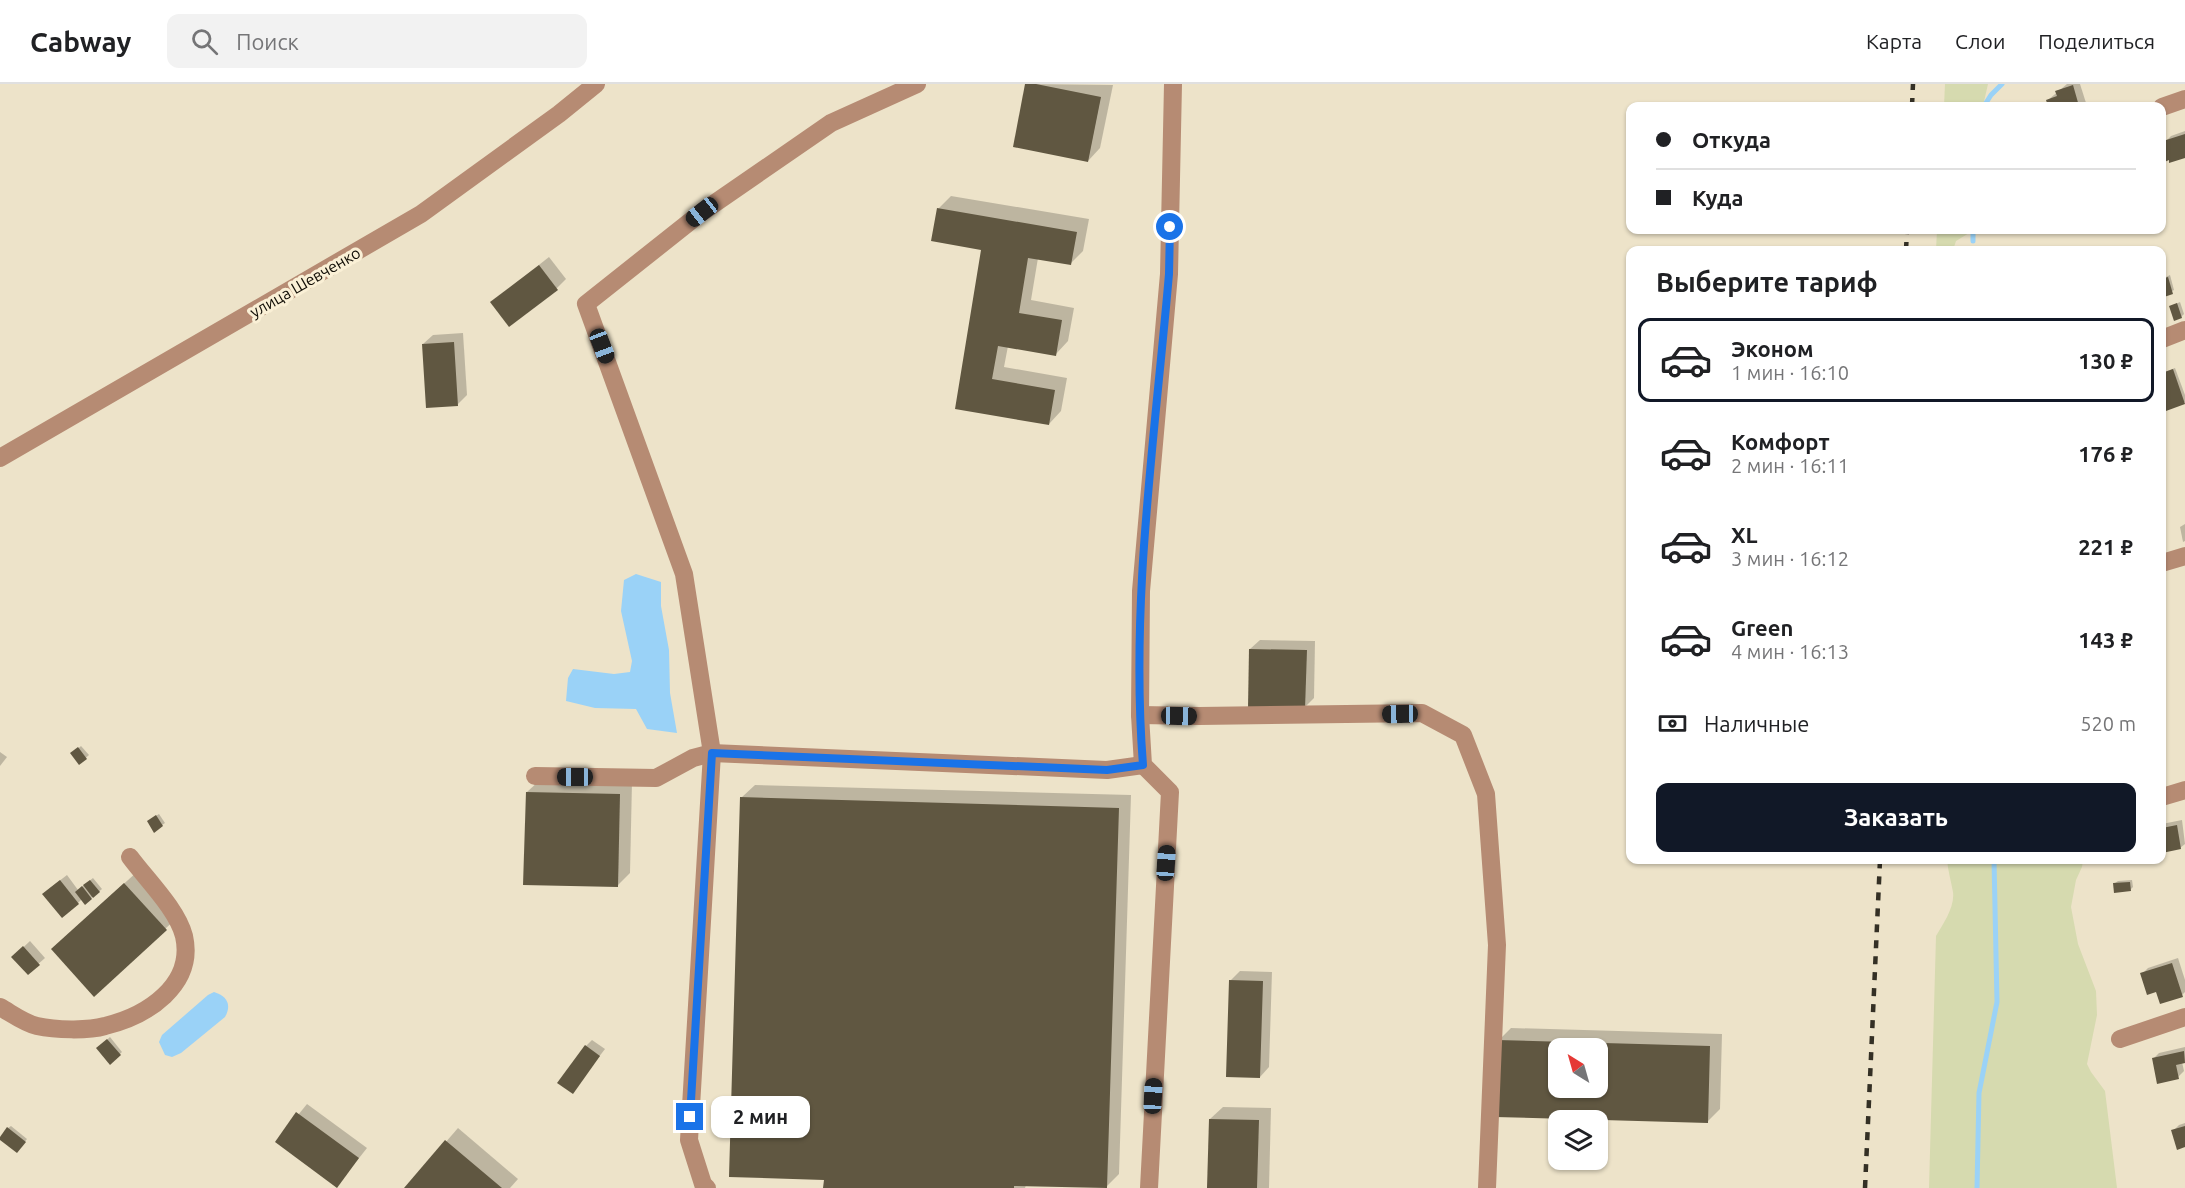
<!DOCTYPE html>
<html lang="ru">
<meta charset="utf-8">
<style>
body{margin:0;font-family:Ubuntu,sans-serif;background:#f2f2f2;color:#202124;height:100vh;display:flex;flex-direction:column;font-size:22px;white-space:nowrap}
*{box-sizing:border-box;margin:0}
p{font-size:20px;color:#757577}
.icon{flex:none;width:33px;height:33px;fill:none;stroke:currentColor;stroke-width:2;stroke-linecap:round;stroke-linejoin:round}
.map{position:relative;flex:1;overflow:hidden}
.panel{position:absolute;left:1626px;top:162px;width:540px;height:618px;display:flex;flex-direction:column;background:#fff;border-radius:12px;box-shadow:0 2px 4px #0004}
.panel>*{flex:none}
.guide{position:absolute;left:1626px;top:18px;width:540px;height:132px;border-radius:12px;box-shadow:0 2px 4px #0004;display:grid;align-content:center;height:132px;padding:0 30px;background:#fff}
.needle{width:39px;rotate:323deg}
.fabs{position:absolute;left:1548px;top:954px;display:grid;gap:12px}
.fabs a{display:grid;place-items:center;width:60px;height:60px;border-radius:12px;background:#fff;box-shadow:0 2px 4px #0004;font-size:30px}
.end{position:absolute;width:27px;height:27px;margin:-14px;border:8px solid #1a73e8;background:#fff;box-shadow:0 0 0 3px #fff}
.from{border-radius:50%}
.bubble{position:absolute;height:42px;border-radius:12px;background:#fff;box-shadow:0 2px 4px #0004;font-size:20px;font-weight:700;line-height:42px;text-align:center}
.car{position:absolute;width:18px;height:36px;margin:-18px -9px;border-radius:8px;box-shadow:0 0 4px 2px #0007;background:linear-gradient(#222 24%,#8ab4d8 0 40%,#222 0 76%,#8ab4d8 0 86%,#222 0)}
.guide b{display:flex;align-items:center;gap:21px;height:57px;font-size:22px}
.guide b+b{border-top:2px solid #e0e0e0}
.guide i{width:15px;height:15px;background:#202124}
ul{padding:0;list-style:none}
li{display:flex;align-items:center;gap:18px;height:84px;margin:0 12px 9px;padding:0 18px;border:3px solid transparent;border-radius:12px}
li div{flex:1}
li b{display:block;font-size:22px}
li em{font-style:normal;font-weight:700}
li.on{border-color:#111827}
li>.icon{width:54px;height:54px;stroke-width:1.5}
h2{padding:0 30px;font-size:27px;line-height:72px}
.pay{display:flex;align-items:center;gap:15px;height:66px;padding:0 30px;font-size:22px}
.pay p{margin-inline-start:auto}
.primary-button{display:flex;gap:12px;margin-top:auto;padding:12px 30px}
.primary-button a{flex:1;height:69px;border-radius:12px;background:#111827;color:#fff;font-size:24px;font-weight:700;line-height:69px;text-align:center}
header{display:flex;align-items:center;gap:36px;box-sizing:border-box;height:84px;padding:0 30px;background:#fff;border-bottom:2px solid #e0e0e0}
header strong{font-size:28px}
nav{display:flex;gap:33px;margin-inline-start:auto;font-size:21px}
.search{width:420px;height:54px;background:#f2f2f2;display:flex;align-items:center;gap:15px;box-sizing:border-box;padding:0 21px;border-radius:12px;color:#757577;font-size:22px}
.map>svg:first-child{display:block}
.green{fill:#d6daaf}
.water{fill:#9ad2f7}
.shadow{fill:#0003;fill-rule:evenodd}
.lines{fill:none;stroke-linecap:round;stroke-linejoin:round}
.stream{stroke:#9ad2f7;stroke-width:5}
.building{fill:#605741;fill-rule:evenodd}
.minor{stroke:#b68b73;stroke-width:18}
.rail{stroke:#343025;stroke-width:4.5;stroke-dasharray:8 8;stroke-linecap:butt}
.route{stroke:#1a73e8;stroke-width:8}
.labels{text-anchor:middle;stroke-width:6;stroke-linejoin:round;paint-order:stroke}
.street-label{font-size:16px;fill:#100d05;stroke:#faf0d6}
</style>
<header>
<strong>Cabway</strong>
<div class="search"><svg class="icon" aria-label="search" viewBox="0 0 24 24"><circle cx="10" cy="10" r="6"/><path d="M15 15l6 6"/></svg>Поиск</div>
<nav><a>Карта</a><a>Слои</a><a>Поделиться</a></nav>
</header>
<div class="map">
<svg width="2185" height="1104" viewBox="0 0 2185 1104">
<rect width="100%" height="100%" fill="#ede3c9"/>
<g class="green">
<path d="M1945,0H1988L1983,22H1944Z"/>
<path d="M1937,146H1974L1956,157L1953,166H1936Z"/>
<path d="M1947,776H2083L2082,783L2076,796L2071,823L2078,860L2096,907L2097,931L2087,980L2091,988L2105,1007L2117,1104H1929L1936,852C1943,840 1955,823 1953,808C1951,797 1948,787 1947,776Z"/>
</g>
<g class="water">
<path d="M636,490L661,498V522L669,566L670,609L677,649L647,645L636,625L595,624L566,617L568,594L573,585L614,590L630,588L632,577L621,527L624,496Z"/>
<path d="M214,908C227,912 232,921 225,933L181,969L172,973L165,971L159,958L162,951L208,911Z"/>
</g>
<g class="shadow">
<path d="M1027,0L1113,1L1100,64L1088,77Z"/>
<path d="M2067,0H2080L2087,22H2050L2048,16Z"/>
<path d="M2185,47V72L2163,77L2162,69L2167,64L2165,58L2171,52Z"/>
<path d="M951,112L1089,135L1083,167L1071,179L1038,174L1031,216L1074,224L1068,257L1056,270L1008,262L1004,283L1067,294L1061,327L1049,340L956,324L983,164L938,125Z"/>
<path d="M549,173L566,195L557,204L492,218Z"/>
<path d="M2170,191L2174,206L2165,211L2162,195Z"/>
<path d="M2180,218L2184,230L2181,233L2171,222Z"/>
<path d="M463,249L467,311L457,321L423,260L433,251Z"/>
<path d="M2175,284L2185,311V318L2167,325L2162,310V289Z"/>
<path d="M2185,440V457L2183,458L2180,443Z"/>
<path d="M1260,556L1315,557L1314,614L1305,623L1250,565Z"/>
<path d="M81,662L89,671L80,679L72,670Z"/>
<path d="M0,668L7,673L0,682Z"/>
<path d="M540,696L632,698L630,789L617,802L527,708Z"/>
<path d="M755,701L1131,711L1119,1090L1106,1103L1026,1101L1025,1104H825V1095L742,713Z"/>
<path d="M159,730L165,739L162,741L151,735Z"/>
<path d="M2182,736L2185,760L2180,764L2162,768V740Z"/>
<path d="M138,787L179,832L94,911L65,853Z"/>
<path d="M67,791L78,806L93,794L102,805L91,814L82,815L78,819L50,804Z"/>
<path d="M2132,796L2133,803L2130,806L2115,799L2118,797Z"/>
<path d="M30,857L45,874L28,889L13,873Z"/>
<path d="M2178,874L2185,896V908L2182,911L2157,906L2142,890L2148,884Z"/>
<path d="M1240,887L1272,888L1269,983L1260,993L1231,896Z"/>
<path d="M1511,944L1722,950L1720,1025L1707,1038L1497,1032L1498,957ZM1558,964H1598V1004H1558Z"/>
<path d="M110,953L122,968L110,979L98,964Z"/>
<path d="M592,956L605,965L572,1008L586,962Z"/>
<path d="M2185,963V978H2182L2184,987L2178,993L2153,975L2159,969Z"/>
<path d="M307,1020L367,1064L337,1102L277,1057Z"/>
<path d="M1223,1023L1271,1024L1269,1104H1208L1210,1035Z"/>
<path d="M2185,1039V1062L2173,1047L2179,1041Z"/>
<path d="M11,1042L27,1055L19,1065L8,1044Z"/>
<path d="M458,1044L518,1095L510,1104H406Z"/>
</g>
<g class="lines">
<g class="stream">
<path d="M1984,22L1991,11L2002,0"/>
<path d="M1973,146V157"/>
<path d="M1977,1104L1979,1009L1997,918L1994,776"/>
</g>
</g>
<g class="building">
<path d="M1025,0H1036L1101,13L1088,78L1013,63Z"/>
<path d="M2073,1L2079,22H2048L2046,16L2057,12L2055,7Z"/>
<path d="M2185,50V74L2169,79V76L2162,79V69L2166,67L2163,57Z"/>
<path d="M937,124L1077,148L1071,181L1028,174L1019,229L1062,236L1056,272L998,262L992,295L1055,306L1049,341L955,325L981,166L931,157Z"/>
<path d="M539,181L558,206L509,243L490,218Z"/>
<path d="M2168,193L2173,210L2164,213L2162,195Z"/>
<path d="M2177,219L2182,234L2174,237L2169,222Z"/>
<path d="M454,258L458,322L426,324L422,260Z"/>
<path d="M2173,285L2185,320L2166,327L2162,315V289Z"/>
<path d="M1249,565L1307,566L1305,625L1248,624Z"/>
<path d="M78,663L87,675L79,681L70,669Z"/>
<path d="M526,708L620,710L618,803L523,801Z"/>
<path d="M740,713L1119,724L1107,1104L1014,1102V1104H823L824,1096L729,1093Z"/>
<path d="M156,731L163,742L154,749L147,737Z"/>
<path d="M2177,741L2181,765L2162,769V744Z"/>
<path d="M60,796L79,820L62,834L42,810Z"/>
<path d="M90,796L100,808L93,814L83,801Z"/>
<path d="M2130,798L2131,807L2114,809L2113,799Z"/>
<path d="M124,799L167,846L94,913L51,865Z"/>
<path d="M82,802L92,815L85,821L75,808Z"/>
<path d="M23,862L40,881L28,891L11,873Z"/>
<path d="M2172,879L2183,913L2160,920L2156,908L2147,911L2140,889Z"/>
<path d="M1229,896L1263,897L1260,994L1226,993Z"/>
<path d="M107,955L121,971L110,981L96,964Z"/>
<path d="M1497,956L1710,962L1708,1039L1495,1033ZM1558,964H1598V1004H1558Z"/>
<path d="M585,961L600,972L573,1010L557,999Z"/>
<path d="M2184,967L2185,979L2176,981L2179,995L2157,1000L2152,974Z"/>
<path d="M296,1028L359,1074L337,1104L275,1058Z"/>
<path d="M1209,1035L1259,1036L1257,1104H1207Z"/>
<path d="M2185,1042V1063L2177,1066L2171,1046Z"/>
<path d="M7,1043L26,1058L17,1069L0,1056V1053Z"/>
<path d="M445,1056L502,1104H404Z"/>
</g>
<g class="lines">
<g class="minor">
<path d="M2162,23L2185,15"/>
<path d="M2162,255L2185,246"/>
<path d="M0,374L421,130L559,30L596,0"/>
<path d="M2162,479L2185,472"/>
<path d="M1140,631L1199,632L1422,629L1463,651L1486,710L1497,861L1487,1104"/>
<path d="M535,692L656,694L693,674L712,669L1107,686L1143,681"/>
<path d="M2162,713L2185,706"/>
<path d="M0,923C11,929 24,939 37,942C55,946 88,947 105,942C147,932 195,901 184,852C177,825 147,796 130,773"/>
<path d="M2120,955L2185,933"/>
<path d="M707,1104L703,1100L689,1056L712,669L684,490L586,220L702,128L831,39L917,0"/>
<path d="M1149,1104L1170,708L1143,681L1140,631L1141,507L1169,190L1173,0"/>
</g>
<g class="rail">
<path d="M1912,22L1913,0"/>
<path d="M1906,166L1907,146"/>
<path d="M1865,1104L1880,776"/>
</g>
</g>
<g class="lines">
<path class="route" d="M690,1033L712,669L1107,686L1143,681C1130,518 1155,353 1169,190L1170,143"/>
</g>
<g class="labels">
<g class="street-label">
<text transform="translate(305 198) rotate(-30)" y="6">улица Шевченко</text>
</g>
</g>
</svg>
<div class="fabs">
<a><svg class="needle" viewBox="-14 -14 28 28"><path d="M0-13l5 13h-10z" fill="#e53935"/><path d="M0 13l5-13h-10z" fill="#757577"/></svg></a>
<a><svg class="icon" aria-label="layers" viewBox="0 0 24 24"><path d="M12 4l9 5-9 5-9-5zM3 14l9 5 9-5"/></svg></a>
</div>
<i class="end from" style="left:1170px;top:143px"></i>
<i class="end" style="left:690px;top:1033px"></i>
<div class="bubble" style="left:711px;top:1012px;width:99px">2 мин</div>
<i class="car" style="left:702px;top:128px;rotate:232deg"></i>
<i class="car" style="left:602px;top:262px;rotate:159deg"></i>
<i class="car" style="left:1400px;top:630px;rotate:269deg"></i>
<i class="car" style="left:1179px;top:632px;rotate:91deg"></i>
<i class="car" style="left:575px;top:693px;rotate:270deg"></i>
<i class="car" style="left:1166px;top:779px;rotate:4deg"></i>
<i class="car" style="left:1153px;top:1012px;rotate:3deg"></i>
<div class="guide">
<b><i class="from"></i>Откуда</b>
<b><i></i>Куда</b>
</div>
<section class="panel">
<h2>Выберите тариф</h2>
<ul>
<li class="on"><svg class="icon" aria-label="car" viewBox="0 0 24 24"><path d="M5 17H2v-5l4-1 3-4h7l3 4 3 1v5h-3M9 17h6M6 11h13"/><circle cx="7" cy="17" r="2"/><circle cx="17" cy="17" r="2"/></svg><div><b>Эконом</b><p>1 мин · 16:10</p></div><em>130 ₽</em></li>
<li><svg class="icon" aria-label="car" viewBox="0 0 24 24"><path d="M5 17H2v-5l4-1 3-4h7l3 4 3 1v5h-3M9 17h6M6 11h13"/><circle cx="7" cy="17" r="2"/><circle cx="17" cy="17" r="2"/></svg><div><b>Комфорт</b><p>2 мин · 16:11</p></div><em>176 ₽</em></li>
<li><svg class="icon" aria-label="car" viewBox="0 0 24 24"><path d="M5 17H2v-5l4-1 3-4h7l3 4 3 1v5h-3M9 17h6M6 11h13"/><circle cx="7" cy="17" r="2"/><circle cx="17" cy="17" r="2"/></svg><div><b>XL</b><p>3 мин · 16:12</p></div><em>221 ₽</em></li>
<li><svg class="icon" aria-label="car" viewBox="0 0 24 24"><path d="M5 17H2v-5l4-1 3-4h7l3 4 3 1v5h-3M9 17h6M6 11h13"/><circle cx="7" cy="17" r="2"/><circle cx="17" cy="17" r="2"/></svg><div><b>Green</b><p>4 мин · 16:13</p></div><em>143 ₽</em></li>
</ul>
<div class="pay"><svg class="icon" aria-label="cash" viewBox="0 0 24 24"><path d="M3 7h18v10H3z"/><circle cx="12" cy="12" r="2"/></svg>Наличные<p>520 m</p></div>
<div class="primary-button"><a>Заказать</a></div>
</section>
</div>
